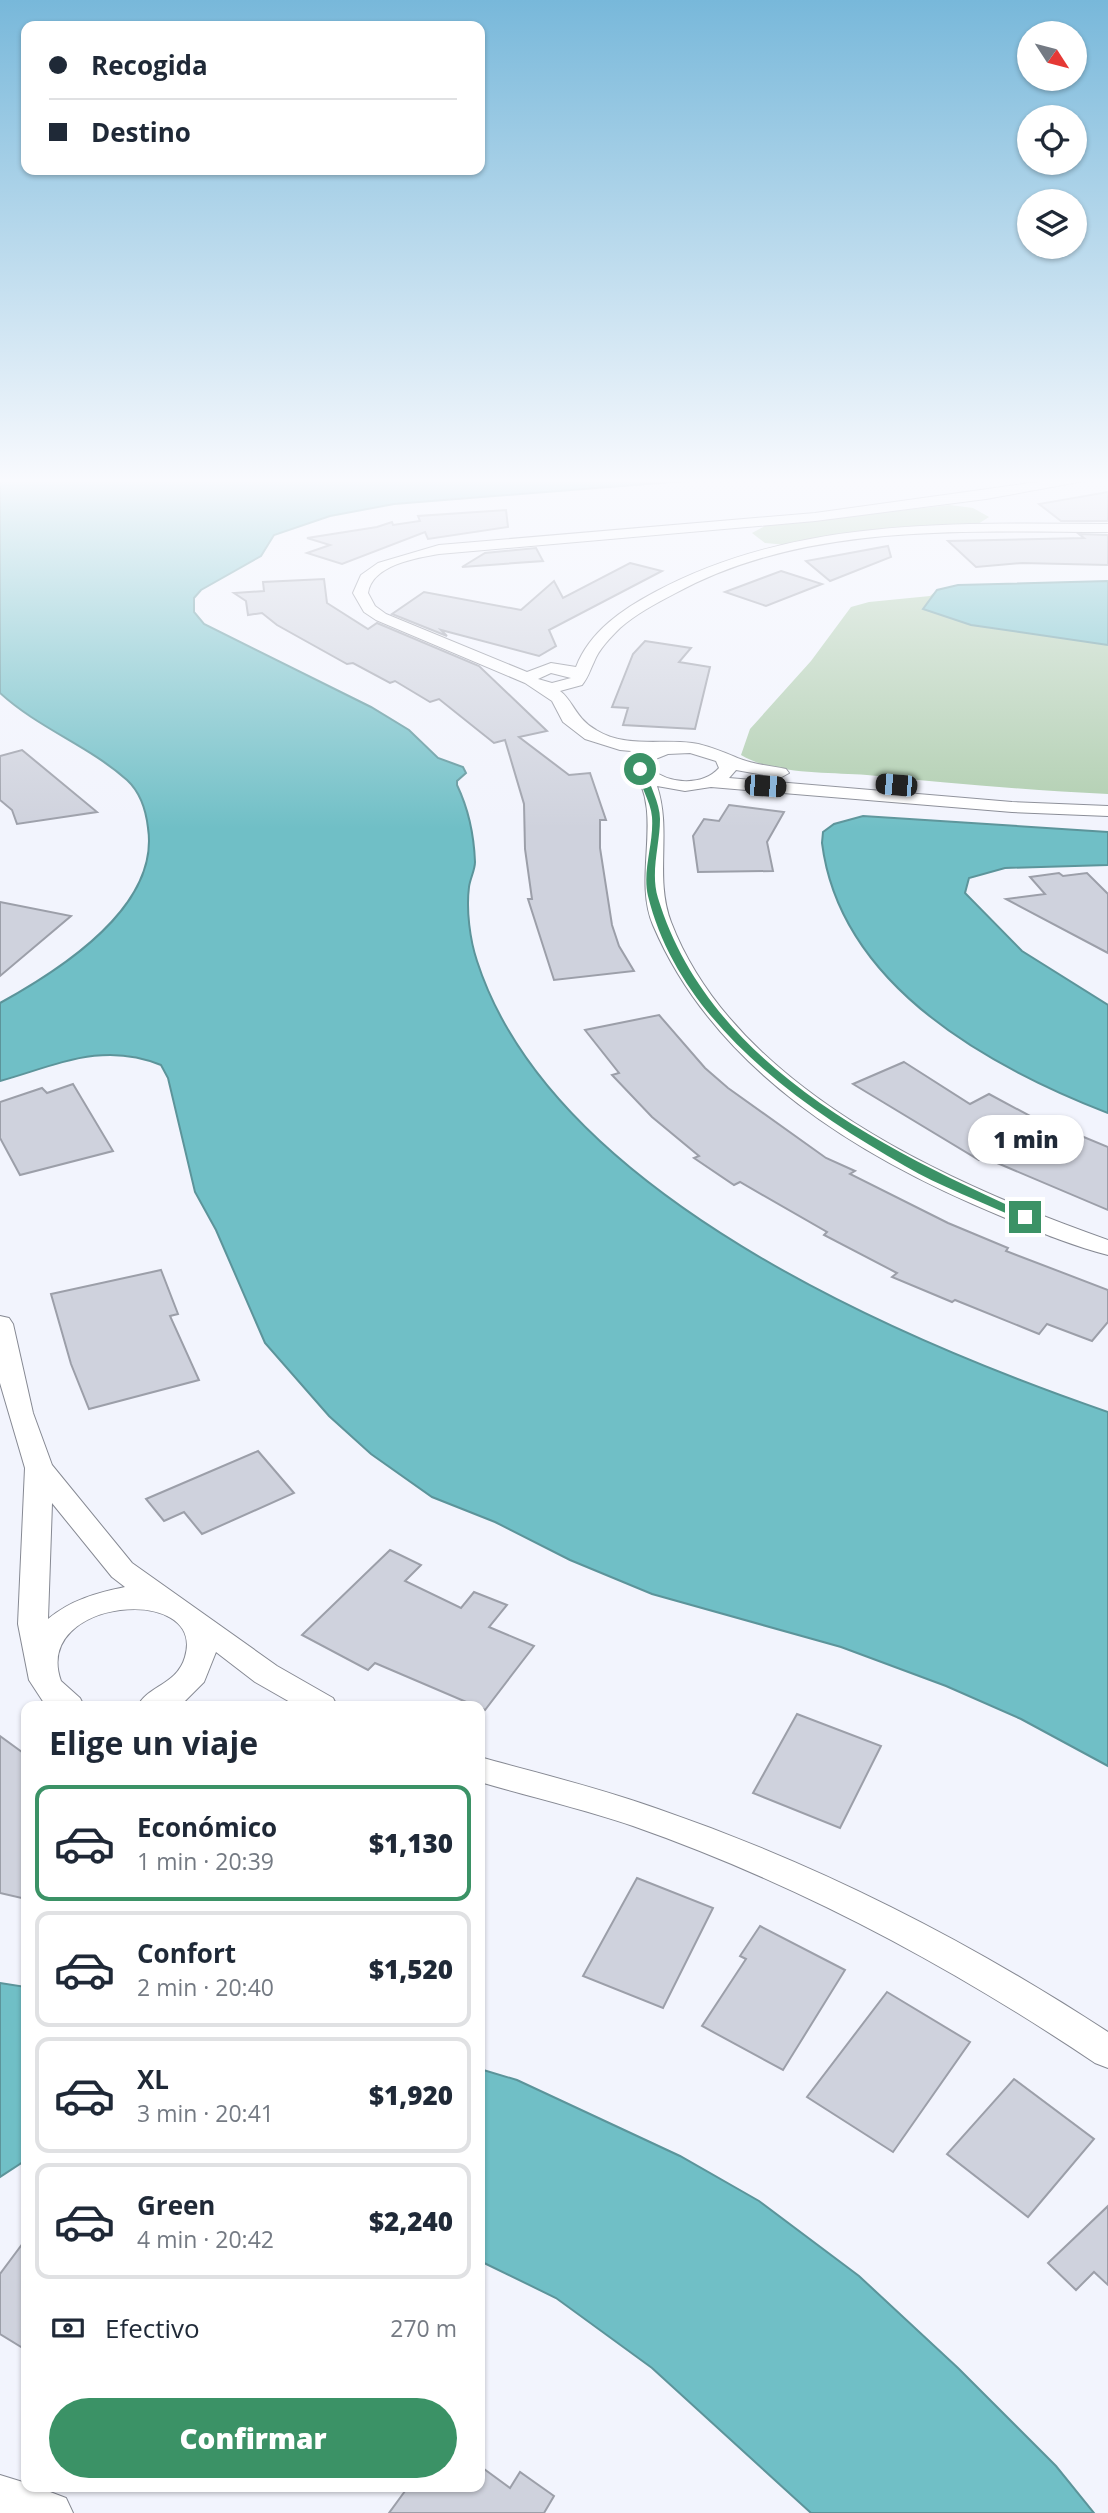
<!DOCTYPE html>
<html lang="es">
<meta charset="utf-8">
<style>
body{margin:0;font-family:"Open Sans",sans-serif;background:#f6f6f7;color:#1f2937;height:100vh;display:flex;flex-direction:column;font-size:26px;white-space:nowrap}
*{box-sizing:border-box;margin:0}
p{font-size:23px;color:#747a83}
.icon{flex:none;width:38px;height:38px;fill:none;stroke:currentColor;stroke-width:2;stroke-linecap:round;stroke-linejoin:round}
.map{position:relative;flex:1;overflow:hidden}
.details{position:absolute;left:21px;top:1701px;width:464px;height:791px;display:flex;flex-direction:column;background:#fff;border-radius:14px;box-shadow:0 2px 5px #0004}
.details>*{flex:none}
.hud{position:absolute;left:21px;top:21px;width:464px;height:154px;border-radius:14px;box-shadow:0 2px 5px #0004;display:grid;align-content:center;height:154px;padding:0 28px;background:#fff}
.needle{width:46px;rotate:126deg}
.buttons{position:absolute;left:1017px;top:21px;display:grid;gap:14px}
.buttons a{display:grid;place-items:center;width:70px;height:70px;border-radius:50%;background:#fff;box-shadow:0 2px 5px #0004;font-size:35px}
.end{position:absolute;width:32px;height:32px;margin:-16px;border:9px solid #3b9266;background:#fff;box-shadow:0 0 0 4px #fff}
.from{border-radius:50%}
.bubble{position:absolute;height:49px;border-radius:24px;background:#fff;box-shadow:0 2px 5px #0004;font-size:23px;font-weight:800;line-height:49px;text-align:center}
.car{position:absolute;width:21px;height:42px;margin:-21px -10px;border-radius:9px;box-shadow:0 0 5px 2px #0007;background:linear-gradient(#222 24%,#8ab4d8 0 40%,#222 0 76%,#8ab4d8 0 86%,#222 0)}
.hud b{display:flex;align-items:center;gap:24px;height:66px;font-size:26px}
.hud b+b{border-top:2px solid #e0e1e3}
.hud i{width:18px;height:18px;background:#1f2937}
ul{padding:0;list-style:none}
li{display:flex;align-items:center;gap:21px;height:116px;margin:0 14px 10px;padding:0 14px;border:4px solid #e0e1e3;border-radius:14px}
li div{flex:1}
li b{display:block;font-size:26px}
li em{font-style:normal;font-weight:800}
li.on{border-color:#3b9266}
li>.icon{width:63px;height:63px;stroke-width:1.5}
h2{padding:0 28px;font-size:32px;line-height:84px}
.pay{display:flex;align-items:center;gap:18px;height:77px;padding:0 28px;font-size:26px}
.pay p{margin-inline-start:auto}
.action{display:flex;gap:14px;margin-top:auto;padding:14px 28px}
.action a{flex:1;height:80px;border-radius:42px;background:#3b9266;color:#fff;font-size:28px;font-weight:800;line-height:80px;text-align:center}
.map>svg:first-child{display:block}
.green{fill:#afcdae}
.water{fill:#70bfc6;stroke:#5c949a;stroke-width:2}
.building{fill:#cfd2dd;stroke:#9c9fa9;stroke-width:2}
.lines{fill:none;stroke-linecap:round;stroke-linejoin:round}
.minor-casing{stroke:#868993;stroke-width:2}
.minor{fill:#fff;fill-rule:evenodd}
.route{fill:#3b9266}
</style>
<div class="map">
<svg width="1108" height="2513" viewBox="0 0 1108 2513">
<rect width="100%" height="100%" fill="#f2f4fd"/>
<g class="green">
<path d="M950,505L973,508L989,517L978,524L930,526L787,545L765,543L752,533L765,526Z"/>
<path d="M1108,581V794C1027,790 948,783 867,775C828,772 775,775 741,755L750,729L811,661L851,607L869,602L930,596L937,590L958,585Z"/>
</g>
<g class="water">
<path d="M0,477H736L394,504L330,516L274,535L261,556L201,590L194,598V612L204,624L371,707L409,730L438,758L463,767L466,773L457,781V785C469,810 474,835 475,862C475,870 470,879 469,887C466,910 470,940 477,961C552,1193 897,1339 1108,1412V1766L1021,1719L946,1686L841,1647L652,1594L570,1560L495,1522L432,1497L371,1454L329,1416L265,1343L216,1230L195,1192L168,1078L161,1065C103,1041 57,1065 0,1081V1003C60,970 160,907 148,828C146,810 141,793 127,780C89,746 38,728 0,693Z"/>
<path d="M1108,581V645L971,625L923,609L937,590L958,585Z"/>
<path d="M863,816L1108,832V865L1005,868L969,878L965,893L1022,951L1108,1005V1113C987,1066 840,985 822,843L823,832L834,824Z"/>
<path d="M0,1983L26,1987V2160L0,2177Z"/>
<path d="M480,2069L517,2080L680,2156L759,2201L859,2276L958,2368L1056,2466L1094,2513H811L652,2368L556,2298L480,2261Z"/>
</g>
<g class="building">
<path d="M1108,492V521H1061L1039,504Z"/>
<path d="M506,510L508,527L428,539L425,532L342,564L307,553L330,545L307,538L377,527L392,522L393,525L420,521L418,516Z"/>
<path d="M1079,534L1108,535V565L1022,563L976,567L948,541L1084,538Z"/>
<path d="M888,546L891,557L830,581L806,561Z"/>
<path d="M536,548L543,561L462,567L485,553Z"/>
<path d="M630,563L662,571L549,630L556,646L539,656L441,630L447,636L392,614L424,592L521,610L554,581L563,598Z"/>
<path d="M781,571L822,584L766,606L725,592Z"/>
<path d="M324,579L327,603L368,629L377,623L479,666L547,731L519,737L569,775L590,773L606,820H600V848L612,925L619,946L634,971L554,980L528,899H532L525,849L524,804L505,740L494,743L439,699L430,702L395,681L390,683L353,663L347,664L277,625L262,613L248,615L246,601L234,593L264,591L263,582Z"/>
<path d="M645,641L691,648L679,662L710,667L695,729L623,725L628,708L612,707L633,654Z"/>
<path d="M22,750L97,812L17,824L12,810L0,800V756Z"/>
<path d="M729,805L784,812L767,842L773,871L698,872L693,836L704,819L719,821Z"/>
<path d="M1059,873L1063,876L1087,873L1108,894V953L1006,899L1045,894L1030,877Z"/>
<path d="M0,902L71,916L0,976Z"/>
<path d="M659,1015L705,1068L728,1088L826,1158L855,1171L850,1174L948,1223L1008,1248L1006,1251L1108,1290V1322L1092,1341L1047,1324L1039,1334L955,1300L952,1302L892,1277L897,1273L824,1235L827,1232L740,1182L734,1185L694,1158L699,1156L652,1117L612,1075L619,1073L585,1030Z"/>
<path d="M904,1062L970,1104L989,1094L1058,1131L1062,1128L1108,1147V1210L983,1157L979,1160L853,1084Z"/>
<path d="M73,1084L113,1151L20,1175L0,1138V1102L42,1088L47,1093Z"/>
<path d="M161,1270L178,1314L170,1316L199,1380L89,1409L71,1364L51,1294Z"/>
<path d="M258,1451L294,1493L202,1534L184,1512L164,1521L146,1499Z"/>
<path d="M390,1550L421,1565L405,1581L461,1608L474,1592L507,1605L489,1627L534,1646L485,1710L375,1663L368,1670L302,1635Z"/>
<path d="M797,1714L881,1746L840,1828L753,1793Z"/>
<path d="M0,1736L26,1755V1899L0,1893Z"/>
<path d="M637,1878L713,1908L663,2008L583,1976Z"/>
<path d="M760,1926L845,1970L783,2070L702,2026L746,1959L740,1956Z"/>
<path d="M887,1992L970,2042L893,2152L807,2097Z"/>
<path d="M1014,2079L1094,2139L1028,2217L947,2154Z"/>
<path d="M1108,2206V2285L1094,2272L1076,2290L1048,2263Z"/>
<path d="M26,2239V2350L0,2334V2274Z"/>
<path d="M480,2466L510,2488L520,2472L554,2496L544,2513H389L408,2487H480Z"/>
</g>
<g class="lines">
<defs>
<g id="minor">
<path d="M1074,477H1106L986,499L815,521L439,554C416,558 372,565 368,593L375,606L386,614L527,672L551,663L576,667C590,631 623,609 655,592C794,517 955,523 1108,524V532C964,532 804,522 674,594C655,604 636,614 620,628C610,638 599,649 594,662C590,670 588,678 582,685L560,691C572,699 576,719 596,730C625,748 660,739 692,743C709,745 727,754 743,760C757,765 772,766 786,769L789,773L780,778L736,770L729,778L1012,802L1108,806V816L1012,812L711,787L685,791L657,786C672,831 654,877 671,922C735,1089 951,1185 1108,1240V1255C1072,1246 1037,1231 1003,1217C862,1159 715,1071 653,925C632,876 665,812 632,769L642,752L620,750L585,739L563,722L552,701L525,683L376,620L364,612L353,593L361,575L378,563L439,545L815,513ZM551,673L571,678L552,683L538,679ZM690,753L716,761L719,768C702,787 668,784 650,768L653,760L668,754Z"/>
<path d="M0,1316L9,1318L13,1324L33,1413L52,1465L132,1563L277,1666L333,1698L337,1706H297L255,1682L216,1652L204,1682L180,1706H138C147,1686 177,1685 185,1657C207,1583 31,1598 61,1681L80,1698L84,1706H46L29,1680L18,1624L25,1468L0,1383ZM52,1503L112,1577L125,1587C96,1593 71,1600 48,1619Z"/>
<path d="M480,1757C540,1774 600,1788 658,1809C818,1864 967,1940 1108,2032V2068L1095,2063C951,1966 798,1884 633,1826C583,1809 531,1797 480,1782Z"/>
<path d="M0,2475L26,2483V2487H37L66,2498L73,2513H0Z"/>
</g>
</defs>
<use href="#minor" class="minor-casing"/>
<use href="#minor" class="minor"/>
</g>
<linearGradient id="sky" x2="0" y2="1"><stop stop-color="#78b8da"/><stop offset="0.58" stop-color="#f9fafe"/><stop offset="1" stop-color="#f9fafe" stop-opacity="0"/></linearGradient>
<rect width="1108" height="829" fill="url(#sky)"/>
<path class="route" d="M638,767L645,769C649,784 660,803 660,819C660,845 650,872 658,898C709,1065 882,1148 1029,1215V1220H1021C983,1202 941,1187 905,1166C800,1106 679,1022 648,896C642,870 654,844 652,817C651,800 637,783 638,767Z"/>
</svg>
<div class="buttons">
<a><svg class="needle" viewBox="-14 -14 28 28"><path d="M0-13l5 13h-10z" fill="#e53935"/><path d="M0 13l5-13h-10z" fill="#747a83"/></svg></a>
<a><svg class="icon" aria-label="locate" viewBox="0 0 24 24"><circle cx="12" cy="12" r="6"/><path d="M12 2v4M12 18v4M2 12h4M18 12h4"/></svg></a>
<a><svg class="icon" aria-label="layers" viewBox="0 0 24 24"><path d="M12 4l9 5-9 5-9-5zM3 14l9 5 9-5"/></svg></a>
</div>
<i class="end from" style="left:640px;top:769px"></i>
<i class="end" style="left:1025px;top:1217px"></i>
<div class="bubble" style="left:968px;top:1115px;width:116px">1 min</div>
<i class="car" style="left:896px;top:785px;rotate:275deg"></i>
<i class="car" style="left:765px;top:786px;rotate:94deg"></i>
<div class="hud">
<b><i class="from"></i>Recogida</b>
<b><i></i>Destino</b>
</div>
<section class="details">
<h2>Elige un viaje</h2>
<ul>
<li class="on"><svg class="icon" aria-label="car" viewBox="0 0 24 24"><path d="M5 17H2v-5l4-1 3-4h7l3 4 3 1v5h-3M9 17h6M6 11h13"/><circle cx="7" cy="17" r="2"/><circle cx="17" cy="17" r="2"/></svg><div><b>Económico</b><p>1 min · 20:39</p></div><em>$1,130</em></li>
<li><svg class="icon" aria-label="car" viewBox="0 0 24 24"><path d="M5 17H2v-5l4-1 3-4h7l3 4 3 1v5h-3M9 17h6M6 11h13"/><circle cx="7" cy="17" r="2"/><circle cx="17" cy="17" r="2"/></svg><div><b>Confort</b><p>2 min · 20:40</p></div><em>$1,520</em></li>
<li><svg class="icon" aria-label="car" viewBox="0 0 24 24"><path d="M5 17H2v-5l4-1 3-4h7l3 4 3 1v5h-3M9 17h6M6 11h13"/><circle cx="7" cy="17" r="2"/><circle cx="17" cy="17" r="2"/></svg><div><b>XL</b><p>3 min · 20:41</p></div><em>$1,920</em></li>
<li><svg class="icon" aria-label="car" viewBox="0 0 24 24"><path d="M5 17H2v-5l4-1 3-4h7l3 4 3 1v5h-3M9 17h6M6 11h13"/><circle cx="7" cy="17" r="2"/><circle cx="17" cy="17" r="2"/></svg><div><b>Green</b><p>4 min · 20:42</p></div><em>$2,240</em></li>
</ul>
<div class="pay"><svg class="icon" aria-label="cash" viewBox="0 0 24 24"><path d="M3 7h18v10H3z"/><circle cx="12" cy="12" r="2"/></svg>Efectivo<p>270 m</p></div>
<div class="action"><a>Confirmar</a></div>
</section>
</div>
